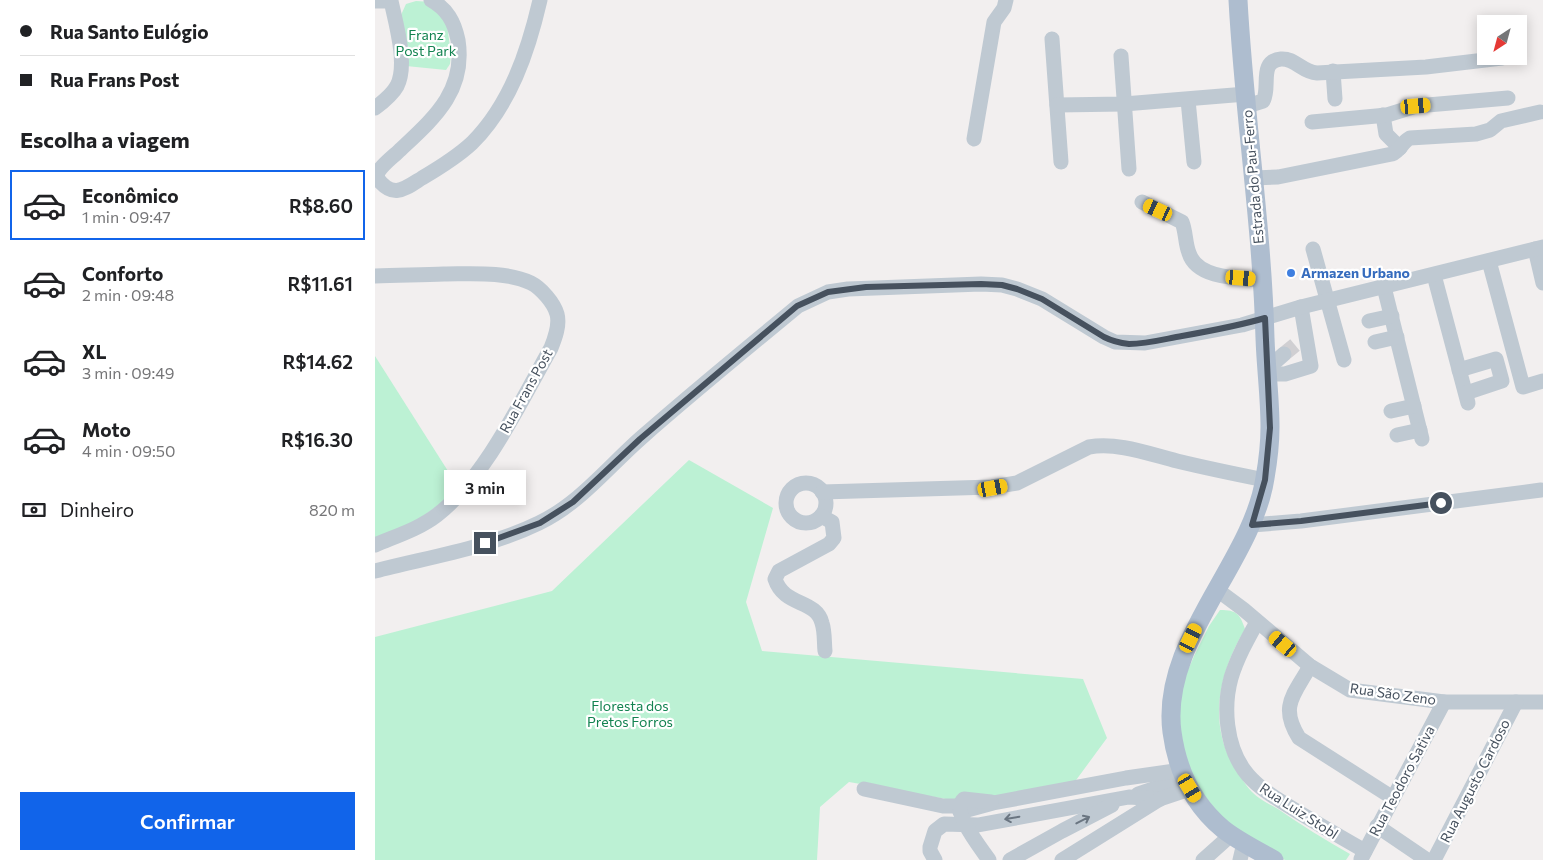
<!DOCTYPE html>
<html lang="pt">
<meta charset="utf-8">
<style>
body{margin:0;font-family:Commissioner,sans-serif;background:#f6f6f6;color:#202124;height:100vh;display:flex;flex-direction:column;font-size:19px;white-space:nowrap}
*{box-sizing:border-box;margin:0}
p{font-size:16px;color:#757577}
.icon{flex:none;width:28px;height:28px;fill:none;stroke:currentColor;stroke-width:2;stroke-linecap:round;stroke-linejoin:round}
.map{position:relative;flex:1;overflow:hidden}
.side{display:flex;flex-direction:column;background:#fff;width:375px}
.side>*{flex:none}
.banner{display:grid;align-content:center;height:110px;padding:0 20px;background:#fff}
.needle{width:32px;rotate:216deg}
.fabs{position:absolute;left:1102px;top:15px;display:grid;gap:10px}
.fabs a{display:grid;place-items:center;width:50px;height:50px;border-radius:0px;background:#fff;box-shadow:0 2px 12px #0003;font-size:25px}
.end{position:absolute;width:22px;height:22px;margin:-11px;border:6px solid #46515e;background:#fff;box-shadow:0 0 0 2px #fff}
.from{border-radius:50%}
.bubble{position:absolute;height:35px;border-radius:0px;background:#fff;box-shadow:0 2px 12px #0003;font-size:16px;font-weight:600;line-height:35px;text-align:center}
.car{position:absolute;width:15px;height:30px;margin:-15px -8px;border-radius:6px;box-shadow:0 0 4px 1px #0007;background:linear-gradient(#f5c518 24%,#345 0 40%,#f5c518 0 76%,#345 0 86%,#f5c518 0)}
.banner b{display:flex;align-items:center;gap:18px;height:48px;font-size:19px}
.banner b+b{border-top:1px solid #e0e0e0}
.banner i{width:12px;height:12px;background:#202124}
ul{padding:0;list-style:none}
li{display:flex;align-items:center;gap:15px;height:70px;margin:0 10px 8px;padding:0 10px;border:2px solid transparent;border-radius:0px}
li div{flex:1}
li b{display:block;font-size:19px}
li em{font-style:normal;font-weight:600}
li.selected{border-color:#1164ea}
li>.icon{width:45px;height:45px;stroke-width:1.5}
h2{padding:0 20px;font-size:22px;line-height:60px}
.pay{display:flex;align-items:center;gap:12px;height:55px;padding:0 20px;font-size:19px}
.pay p{margin-inline-start:auto}
.action{display:flex;gap:10px;margin-top:auto;padding:10px 20px}
.action a{flex:1;height:58px;border-radius:0px;background:#1164ea;color:#fff;font-size:20px;font-weight:600;line-height:58px;text-align:center}
main{display:flex;flex:1;min-height:0}
.map>svg:first-child{display:block}
.green{fill:#bcf1d4}
.lines{fill:none;stroke-linecap:round;stroke-linejoin:round}
.minor-tunnel{stroke:#d0cfd2;stroke-width:15;stroke-dasharray:15 8;stroke-linecap:butt}
.minor{stroke:#bfc9d2;stroke-width:15}
.major{stroke:#aebdcf;stroke-width:19}
.oneway{stroke:#6a7581}
.route{stroke:#46515e;stroke-width:6}
.shop-dot{fill:#3f7fe0;stroke:#fff;stroke-width:2}
.labels{text-anchor:middle;stroke-width:4.5;stroke-linejoin:round;paint-order:stroke}
.park-label{font-size:14px;fill:#138351;stroke:#fff}
.street-label{font-size:14px;fill:#46515e;stroke:#fff}
.shop-label{font-size:14px;font-weight:bold;fill:#366cbe;stroke:#fff;text-anchor:start}
</style>
<main>
<section class="side">
<div class="banner">
<b><i class="from"></i>Rua Santo Eulógio</b>
<b><i></i>Rua Frans Post</b>
</div>
<h2>Escolha a viagem</h2>
<ul>
<li class="selected"><svg class="icon" aria-label="car" viewBox="0 0 24 24"><path d="M5 17H2v-5l4-1 3-4h7l3 4 3 1v5h-3M9 17h6M6 11h13"/><circle cx="7" cy="17" r="2"/><circle cx="17" cy="17" r="2"/></svg><div><b>Econômico</b><p>1 min · 09:47</p></div><em>R$8.60</em></li>
<li><svg class="icon" aria-label="car" viewBox="0 0 24 24"><path d="M5 17H2v-5l4-1 3-4h7l3 4 3 1v5h-3M9 17h6M6 11h13"/><circle cx="7" cy="17" r="2"/><circle cx="17" cy="17" r="2"/></svg><div><b>Conforto</b><p>2 min · 09:48</p></div><em>R$11.61</em></li>
<li><svg class="icon" aria-label="car" viewBox="0 0 24 24"><path d="M5 17H2v-5l4-1 3-4h7l3 4 3 1v5h-3M9 17h6M6 11h13"/><circle cx="7" cy="17" r="2"/><circle cx="17" cy="17" r="2"/></svg><div><b>XL</b><p>3 min · 09:49</p></div><em>R$14.62</em></li>
<li><svg class="icon" aria-label="car" viewBox="0 0 24 24"><path d="M5 17H2v-5l4-1 3-4h7l3 4 3 1v5h-3M9 17h6M6 11h13"/><circle cx="7" cy="17" r="2"/><circle cx="17" cy="17" r="2"/></svg><div><b>Moto</b><p>4 min · 09:50</p></div><em>R$16.30</em></li>
</ul>
<div class="pay"><svg class="icon" aria-label="cash" viewBox="0 0 24 24"><path d="M3 7h18v10H3z"/><circle cx="12" cy="12" r="2"/></svg>Dinheiro<p>820 m</p></div>
<div class="action"><a>Confirmar</a></div>
</section>
<div class="map">
<svg width="1168" height="860" viewBox="0 0 1168 860">
<rect width="100%" height="100%" fill="#f2efef"/>
<g class="green">
<path d="M41,1L57,2L72,25L76,54L75,64L71,70L31,66L26,15L31,4Z"/>
<path d="M0,356L85,490L0,550Z"/>
<path d="M314,460L398,508L371,602L387,651L708,679L732,738L696,787L588,802L474,782L445,807L442,860H0V637L177,591Z"/>
<path d="M845,610C862,610 865,614 870,629C842,676 831,730 866,777C869,782 873,788 877,792C884,799 894,804 903,809C926,825 950,840 975,854L971,860H910L877,840L848,819L818,781L805,741V698L810,677L819,656L834,626Z"/>
</g>
<g class="lines">
<path class="minor-tunnel" d="M909,354L920,345"/>
<g class="minor">
<path d="M56,0C72,9 79,21 83,40C91,91 59,118 25,150C18,157 9,163 3,172L2,178C18,199 28,190 47,178C64,168 82,157 97,143C135,105 153,52 165,0"/>
<path d="M0,1H16C21,24 33,65 22,86C17,95 8,102 0,108"/>
<path d="M677,39L686,162"/>
<path d="M746,56L754,169"/>
<path d="M958,71L960,99"/>
<path d="M813,100L819,162"/>
<path d="M682,105L749,104L871,94"/>
<path d="M872,106L888,101C896,88 883,61 906,59C920,58 927,72 942,73L1051,67L1127,58"/>
<path d="M1008,115L1011,134L1025,148"/>
<path d="M937,122L1012,115L1041,106L1133,98"/>
<path d="M599,139L619,22L629,8L631,0"/>
<path d="M879,178L903,177L1017,154C1025,151 1027,142 1035,138L1101,134L1115,130L1126,121L1165,112"/>
<path d="M767,202L807,222C811,232 810,243 814,253C822,279 864,278 887,280"/>
<path d="M938,249L969,360"/>
<path d="M1160,249L1168,283"/>
<path d="M1114,261L1148,387L1168,381"/>
<path d="M1059,275L1093,403"/>
<path d="M0,276C23,275 46,275 69,274C95,274 131,271 156,283C166,288 179,303 182,314C185,325 180,338 176,348C146,401 110,478 62,515C44,529 21,536 0,545"/>
<path d="M1009,287L1047,439"/>
<path d="M994,321L1017,316"/>
<path d="M1000,342L1022,337"/>
<path d="M892,361H901L909,354"/>
<path d="M1084,370L1121,359L1127,381L1091,393"/>
<path d="M892,374H910L936,366L926,307"/>
<path d="M1016,411L1039,406"/>
<path d="M1022,435L1045,430"/>
<circle cx="431" cy="503" r="20"/>
<path d="M447,492L617,487L642,483L714,447C743,442 774,454 802,461C831,468 860,474 890,480"/>
<path d="M446,516L457,522L459,538L454,544L404,571L400,579C409,607 441,599 447,623C450,632 449,642 450,651"/>
<path d="M877,525L926,521L1166,490"/>
<path d="M0,571C54,557 113,548 164,523C204,504 233,467 266,438C317,393 370,350 423,306L453,292L473,289L606,284L627,285L642,289L667,299L729,337L740,342L770,343L867,325L926,307L1168,247"/>
<path d="M841,589L868,609L935,666L975,690L1069,702H1168"/>
<path d="M882,622C872,640 862,658 856,678C848,707 851,745 869,770C879,784 893,793 907,802C934,819 962,835 990,851"/>
<path d="M935,666C919,695 904,706 924,738L1018,798"/>
<path d="M489,789L568,806H584"/>
<path d="M763,794L810,778"/>
<path d="M585,812L618,803L751,778L807,770"/>
<path d="M1002,826L1052,860"/>
<path d="M986,859L1069,702"/>
<path d="M560,860L555,851V847L560,831L569,824L603,825L754,797L785,799"/>
<path d="M614,860C606,848 575,811 589,799L616,802"/>
<path d="M635,860L687,831L737,805"/>
<path d="M687,860L785,799L815,789"/>
<path d="M828,860L856,835"/>
<path d="M865,860L869,843"/>
<path d="M1059,860L1141,702"/>
</g>
<path class="major" d="M863,0C869,113 887,225 890,338C891,368 895,397 895,427C895,443 893,461 890,478C877,563 785,641 797,732C802,769 818,804 848,829C863,841 882,850 899,860"/>
</g>
<defs><path id="oneway-shaft" d="M-6 0H5M1.5-3L5.5 0L1.5 3" fill="none" stroke-width="1.6" stroke-linecap="round" stroke-linejoin="round" transform="scale(1.25)"/></defs>
<g class="oneway">
<use href="#oneway-shaft" transform="translate(637 818) rotate(170)"/>
<use href="#oneway-shaft" transform="translate(708 820) rotate(-27)"/>
</g>
<g class="lines">
<path class="route" d="M110,543L165,523L198,502L265,439L422,306L453,292L491,287L606,284L627,285L642,289L667,299L729,337C737,341 745,343 754,344C772,344 790,339 807,336C835,331 863,326 890,318L895,428L890,480L877,525L926,521L1066,503"/>
</g>
<circle class="shop-dot" cx="916" cy="273" r="5"/>
<g class="labels">
<g class="park-label">
<text x="51" y="40">Franz<tspan x="51" dy="16">Post Park</tspan></text>
<text x="255" y="711">Floresta dos<tspan x="255" dy="16">Pretos Forros</tspan></text>
</g>
<g class="street-label">
<text transform="translate(878 177) rotate(-95)" y="5">Estrada do Pau-Ferro</text>
<text transform="translate(151 391) rotate(-61)" y="5">Rua Frans Post</text>
<text transform="translate(1018 694) rotate(8)" y="5">Rua São Zeno</text>
<text transform="translate(1027 781) rotate(-62)" y="5">Rua Teodoro Sativa</text>
<text transform="translate(1100 781) rotate(-63)" y="5">Rua Augusto Cardoso</text>
<text transform="translate(924 811) rotate(33)" y="5">Rua Luiz Stobl</text>
</g>
<g class="shop-label">
<text x="926" y="278">Armazen Urbano</text>
</g>
</g>
</svg>
<div class="fabs">
<a><svg class="needle" viewBox="-14 -14 28 28"><path d="M0-13l5 13h-10z" fill="#e53935"/><path d="M0 13l5-13h-10z" fill="#757577"/></svg></a>
</div>
<i class="end from" style="left:1066px;top:503px"></i>
<i class="end" style="left:110px;top:543px"></i>
<div class="bubble" style="left:69px;top:470px;width:82px">3 min</div>
<i class="car" style="left:1041px;top:106px;rotate:85deg"></i>
<i class="car" style="left:783px;top:210px;rotate:295deg"></i>
<i class="car" style="left:866px;top:278px;rotate:95deg"></i>
<i class="car" style="left:618px;top:488px;rotate:80deg"></i>
<i class="car" style="left:816px;top:638px;rotate:26deg"></i>
<i class="car" style="left:908px;top:644px;rotate:310deg"></i>
<i class="car" style="left:815px;top:788px;rotate:149deg"></i>
</div>
</main>
